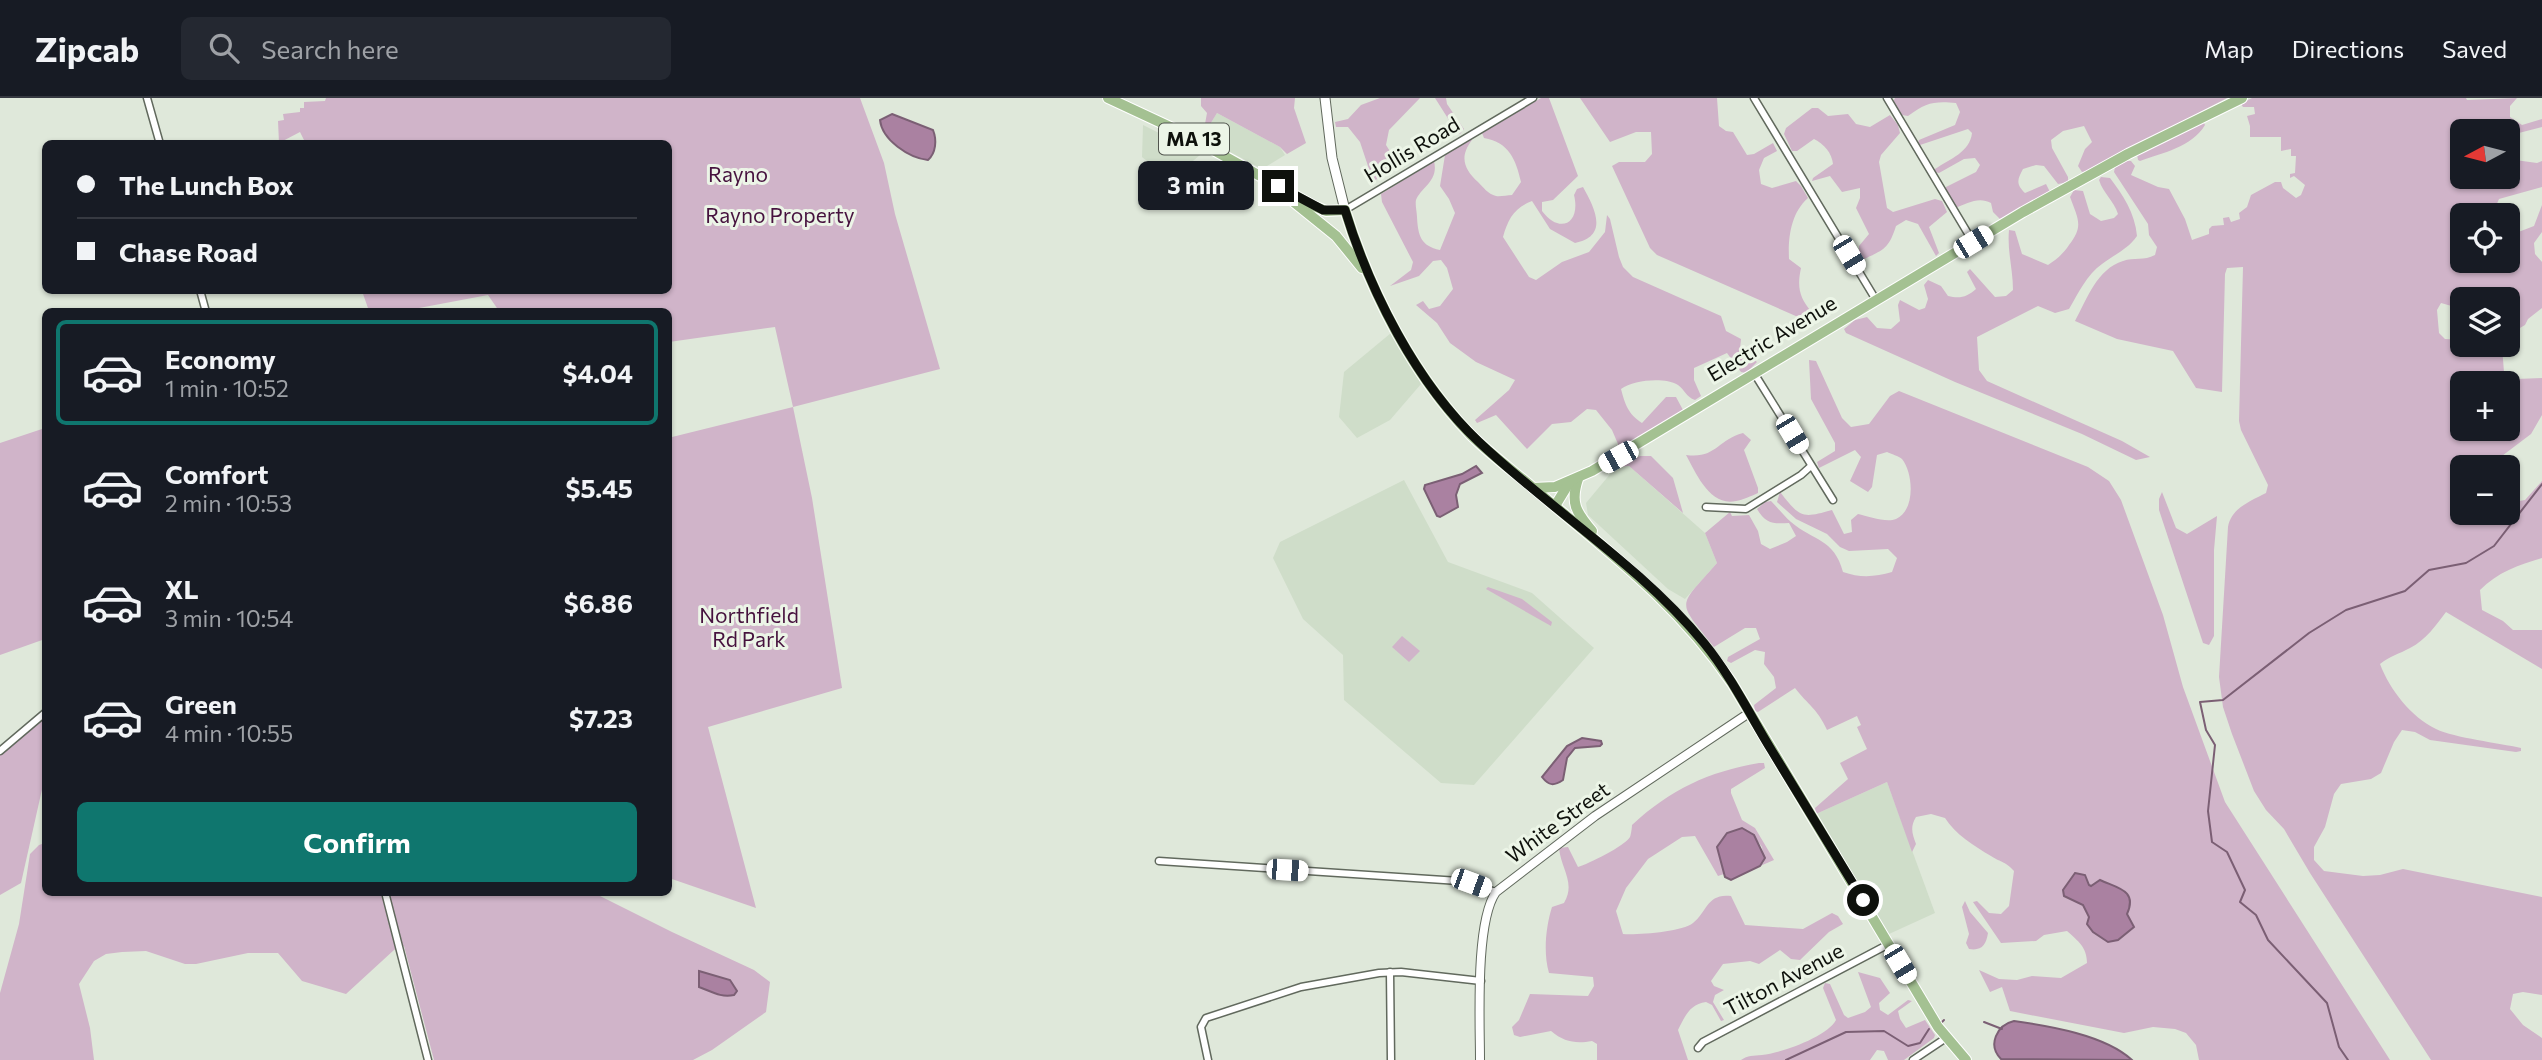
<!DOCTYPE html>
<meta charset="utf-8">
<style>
body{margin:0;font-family:Commissioner,sans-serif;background:#242831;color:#f1f3f6;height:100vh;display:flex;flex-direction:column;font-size:26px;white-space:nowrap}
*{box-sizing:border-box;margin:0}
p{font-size:23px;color:#9ea1a6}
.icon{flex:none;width:38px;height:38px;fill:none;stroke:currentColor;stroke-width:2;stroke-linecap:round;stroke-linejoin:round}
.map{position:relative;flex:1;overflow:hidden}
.panel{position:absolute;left:42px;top:210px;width:630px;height:588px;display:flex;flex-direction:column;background:#171b24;border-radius:10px;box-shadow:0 2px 5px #0004}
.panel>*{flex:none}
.hud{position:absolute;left:42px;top:42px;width:630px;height:154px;border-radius:10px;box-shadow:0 2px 5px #0004;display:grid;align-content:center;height:154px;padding:0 35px;background:#171b24}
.needle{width:46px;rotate:263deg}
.buttons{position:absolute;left:2450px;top:21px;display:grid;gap:14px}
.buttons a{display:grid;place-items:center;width:70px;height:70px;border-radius:10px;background:#171b24;box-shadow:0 2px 5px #0004;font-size:35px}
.end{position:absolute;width:32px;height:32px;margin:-16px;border:9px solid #0e110c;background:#fff;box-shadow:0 0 0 4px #fff}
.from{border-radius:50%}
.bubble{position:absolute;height:49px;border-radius:10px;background:#171b24;box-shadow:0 2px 5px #0004;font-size:23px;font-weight:700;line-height:49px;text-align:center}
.car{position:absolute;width:21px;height:42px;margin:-21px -10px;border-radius:9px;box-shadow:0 0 5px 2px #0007;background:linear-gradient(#fff 24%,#345 0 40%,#fff 0 76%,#345 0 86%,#fff 0)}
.hud b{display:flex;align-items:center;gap:24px;height:66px;font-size:26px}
.hud b+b{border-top:2px solid #363941}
.hud i{width:18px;height:18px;background:#f1f3f6}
ul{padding:12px 0 0;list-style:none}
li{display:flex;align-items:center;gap:21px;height:105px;margin:0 14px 10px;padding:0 21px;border:4px solid transparent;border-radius:10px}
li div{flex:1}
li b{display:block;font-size:26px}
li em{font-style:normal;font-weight:700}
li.active{border-color:#0f766e}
li>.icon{width:63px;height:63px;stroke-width:1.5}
.button{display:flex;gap:14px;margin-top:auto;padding:14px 35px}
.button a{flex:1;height:80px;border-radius:10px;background:#0f766e;color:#fff;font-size:28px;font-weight:700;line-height:80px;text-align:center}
header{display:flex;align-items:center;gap:42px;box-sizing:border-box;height:98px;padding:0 35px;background:#171b24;border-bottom:2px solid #363941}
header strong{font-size:33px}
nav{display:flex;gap:38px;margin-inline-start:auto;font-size:24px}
.search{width:490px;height:63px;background:#242831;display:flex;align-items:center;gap:18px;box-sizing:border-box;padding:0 24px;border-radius:10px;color:#9ea1a6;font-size:26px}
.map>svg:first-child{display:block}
.built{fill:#cfddc9}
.green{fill:#d0b4c9;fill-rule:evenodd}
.water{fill:#aa81a1;stroke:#7b5f74;stroke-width:2}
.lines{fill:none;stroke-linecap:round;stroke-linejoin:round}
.stream{stroke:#7b5f74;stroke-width:2}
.minor-casing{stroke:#61695d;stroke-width:9}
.tertiary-casing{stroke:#61695d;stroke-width:10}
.secondary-casing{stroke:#61695d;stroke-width:11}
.primary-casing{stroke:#fff;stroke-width:12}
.minor{stroke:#fff;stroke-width:6}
.tertiary{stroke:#fff;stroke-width:8}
.secondary{stroke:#fff;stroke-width:9}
.primary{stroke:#a4c192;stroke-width:10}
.route{stroke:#0e110c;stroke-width:9}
.labels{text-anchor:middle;stroke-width:6;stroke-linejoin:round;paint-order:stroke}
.shield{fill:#ecf5e7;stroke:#51554e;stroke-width:2}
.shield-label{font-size:19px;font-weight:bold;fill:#0e110c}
.street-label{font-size:21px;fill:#0e110c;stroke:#ecf5e7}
.park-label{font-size:21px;fill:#46123e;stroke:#ecf5e7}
</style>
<header>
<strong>Zipcab</strong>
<div class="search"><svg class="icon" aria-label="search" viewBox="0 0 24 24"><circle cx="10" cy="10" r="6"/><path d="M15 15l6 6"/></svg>Search here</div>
<nav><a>Map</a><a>Directions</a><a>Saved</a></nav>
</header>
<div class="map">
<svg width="2542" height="962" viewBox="0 0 2542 962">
<rect width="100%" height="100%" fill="#dfe8da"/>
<g class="built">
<path d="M1217,15L1280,49L1285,57L1262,71L1202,39Z"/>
<path d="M1143,27L1201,56L1171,82L1142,59Z"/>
<path d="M1391,235L1421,286L1390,322L1357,340L1339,319L1344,274Z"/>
<path d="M1629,368L1705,435L1717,465L1685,501L1668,491L1588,417L1586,405L1616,369Z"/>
<path d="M1404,382L1448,464L1532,495L1594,550L1474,687L1441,685L1344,602L1343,557L1303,521L1273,460L1280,444Z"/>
<path d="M1887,684L1935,815L1889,836L1816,716Z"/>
</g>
<g class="green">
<path d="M326,0H860L884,65L895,116L940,271L793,309L812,400L842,590L708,629L756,810L669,780L668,340L793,309L775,229L669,244L668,214L499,213L488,197L403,213H369L362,193L668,192V46H306L300,34L279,45L278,23L284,22L283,16L300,14V10H304V4L325,3Z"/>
<path d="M1201,0H1295L1294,10L1306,45L1287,56L1280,49L1217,15L1209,28L1205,26L1207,15L1201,8Z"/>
<path d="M1380,0H1420L1389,32L1386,47L1398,66L1393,74L1373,83L1360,44L1348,29H1336L1335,24L1348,21L1361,7Z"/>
<path d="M1435,0H1446L1447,6L1464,31L1460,36L1454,30Z"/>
<path d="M1541,0H1549L1578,78L1553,102L1542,104V113C1560,137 1581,125 1574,97L1577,91L1583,89C1594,109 1610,138 1575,145L1550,131L1532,103C1514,110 1508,121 1503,139L1529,179L1536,182L1562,164L1589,154L1605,134L1607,117L1610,121L1619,159L1623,169L1633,179L1721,218L1726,233L1741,241L1740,251L1757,264L1746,275L1741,274L1727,255L1694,270V282L1701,298L1695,302C1686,299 1685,292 1678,287C1664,279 1634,282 1621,291C1625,306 1628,316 1642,325L1666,299H1676L1683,312L1682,316L1621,353L1612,332L1596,312L1587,311L1571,324L1552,326L1527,351L1496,317L1477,325L1475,322L1509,292L1515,282L1476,264L1450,245L1437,225L1416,207L1423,203L1429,211L1440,208L1453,191L1447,170L1441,162L1433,163L1419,178L1390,188L1411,172L1413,164L1382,104L1381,96L1434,63C1439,83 1421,89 1416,102C1415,106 1417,115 1417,119C1418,138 1421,148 1440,152L1455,115L1449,101L1440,88L1445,57L1467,42H1472C1459,59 1464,71 1478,84C1483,89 1488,96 1496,98C1500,99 1507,97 1512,97L1521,84C1516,62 1509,44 1484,40L1482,35Z"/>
<path d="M1580,0H1717L1719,28L1726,33L1733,34L1747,57L1754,56L1773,45L1777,53L1764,60L1759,72L1761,86L1772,90L1796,83L1801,88L1808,100C1791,115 1788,139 1789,161L1801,170C1797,188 1799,200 1812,214L1807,218L1798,219L1657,157L1650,150L1612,68L1619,64H1645L1652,56L1651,34H1636L1610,44Z"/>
<path d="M1895,0H2227L2087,73L2082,74L2078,68L2085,51L2092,44L2084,28L2063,33L2051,42L2052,50L2068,79V84L2058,86L2044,68L2036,67L2023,71C2017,82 2016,86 2025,95L2046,86L2050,94L2000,121L1993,114L1991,105C1978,98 1967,106 1955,110L1944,93L1946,89L1976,74L1980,67L1975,60L1964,61L1939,75L1935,74V71C1950,61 1970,54 1972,35L1968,31L1920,47L1918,45L1919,42L1955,27L1960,14L1956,5C1933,3 1926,5 1908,18L1902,17L1893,4Z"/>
<path d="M2252,0H2466L2467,2L2517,0L2510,8V19L2522,27L2542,21V29L2515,36L2508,43V33H2462V79H2508V61L2537,65L2542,63V89L2499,101L2492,117H2462V163H2508V138L2534,128L2542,107V134L2534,145L2535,156L2542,164V210L2528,221L2525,227L2508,237V201H2462V211L2441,205L2437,212L2439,235L2445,241L2462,242V247H2500L2502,249L2504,274L2516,281L2542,280V317L2531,336L2494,364L2492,369H2462V415H2508V405L2525,402L2542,383V460C2518,467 2498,474 2480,492L2482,512L2503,523L2513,532H2542V571L2446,514C2436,527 2426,542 2410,550C2399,556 2390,558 2380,566C2390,592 2411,619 2436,631C2455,640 2499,645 2521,650V653L2516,654L2430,642L2415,634L2402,632L2394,644L2381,675L2371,681L2341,686L2334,696L2325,729L2314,749V762L2324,773L2363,778L2380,777L2403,771L2542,799V897L2523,894L2513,896L2510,911L2523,927L2542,940V962H2431L2310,775L2284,731L2266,712L2254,693L2232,636L2223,609L2219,579L2228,429C2231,410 2251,403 2266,395L2268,387L2241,332L2239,323L2243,169L2227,170L2225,176L2222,294L2196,290L2173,253L2117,241L2075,223C2087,201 2097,171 2123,163C2134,159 2144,163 2155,157L2157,149L2149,137L2148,126L2114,74L2115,69L2125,63H2131L2135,68L2131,77L2158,89L2169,91L2185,121L2192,142L2209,136V131L2212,128L2224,127L2223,120L2229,119L2231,124L2240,121L2239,115L2247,109L2251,97L2275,84H2281L2283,90L2296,100L2301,97L2305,87L2294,78L2290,80V76L2295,75L2296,58H2291V51L2281,53V39H2250V28L2247,18L2255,16L2254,9H2243L2241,6L2223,14ZM2462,285H2508V331H2462Z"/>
<path d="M1812,10H1818L1828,18L1848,16L1856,26L1870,29L1890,17L1898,27L1900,35L1881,57L1879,64L1887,110L1893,114L1935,101L1942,103L1947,114L1929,129L1939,155L1936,158L1918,126L1906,122L1896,128C1889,150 1884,152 1864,161L1859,159V148L1869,136L1856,110L1860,100V90L1842,94L1830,78L1812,83L1813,80L1833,66C1832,55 1824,46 1814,41L1797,53H1792L1784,36L1786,30Z"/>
<path d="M2203,23L2205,27C2192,49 2162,55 2140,63L2138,62L2137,56Z"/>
<path d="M2101,79L2110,80C2123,97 2135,115 2137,138C2127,152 2115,156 2102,166C2087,176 2078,196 2069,211L2055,215L2038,208L1977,239L1979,272L1987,283L2122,343L2150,359L2136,362L2082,336L1955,284L1846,235L1844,231L1855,222L1867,219L1877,230L1891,231L1900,223L1898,207L1900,202L1919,212L1925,210L1928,201L1924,187L1928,182L1941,188L1948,198C1960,201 1967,199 1976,191L1967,174L1970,171L1995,199L2006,198L2013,192C2013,171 2007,153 2009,132L2015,133L2022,156L2048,167C2057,161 2063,156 2069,147C2084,128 2078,121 2070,99L2074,92L2083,93L2090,116L2101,123L2114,120L2118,116C2114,103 2103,95 2099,82Z"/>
<path d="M1809,262L1816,263L1842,320L1851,329L1869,326L1890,298L1899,293L2088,369L2109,383L2121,402L2163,517L2183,589L2225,704L2390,962H2199L2196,947L2186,935L2175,931L2153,929L2124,935L2010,913L2002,889L1990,894L1979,872L1999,881L2017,882L2032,878L2061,880L2087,865C2087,849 2078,843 2067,833L2044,837L2036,843L2001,845L1973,804L1977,803L1989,815L2001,816L2009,808L2014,773C2005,763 2002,765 1991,758C1974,748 1955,736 1945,720L1931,716L1916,719C1910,729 1912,735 1916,746L1912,754L1887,684L1816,716L1815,710L1848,681L1840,665L1867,651L1857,629L1861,627L1857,618L1827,632C1817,610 1808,607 1795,590L1758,614L1755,613L1754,607L1776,590L1774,579L1764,566L1765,554L1755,552L1731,565L1727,563L1728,559L1760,541L1756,530H1745L1714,549C1676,501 1677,511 1717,465L1705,435L1730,414L1732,418L1749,417L1758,433L1761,446L1770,451L1787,444L1796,438L1789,425C1773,426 1766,426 1757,411L1765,404L1771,403C1778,410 1784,418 1791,424C1813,443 1834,440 1843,474C1860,480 1875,479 1892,474L1897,460L1888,451L1849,453L1840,449L1827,436L1796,421L1777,404L1780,394C1800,419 1801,421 1832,412L1844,436L1852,434L1851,422L1858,416C1868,418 1886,425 1896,421C1915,413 1914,376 1902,361C1899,358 1891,356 1887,354L1877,357L1872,389L1868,394L1850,383L1861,359L1855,352L1819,370L1817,364L1835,353V345L1811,301Z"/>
<path d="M45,330V541L0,557V345Z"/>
<path d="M1743,335L1751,342L1744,352L1758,390V395C1751,398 1743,402 1736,403C1710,409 1696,375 1686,357C1716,361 1717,342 1743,335Z"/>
<path d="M1640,358H1651L1673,380L1683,415L1629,368L1616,369Z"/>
<path d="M2162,394L2176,430L2187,436L2217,418L2214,452V538L2209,547L2203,545L2159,412V401Z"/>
<path d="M1488,489L1522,501L1552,524L1551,528L1486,491Z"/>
<path d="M1402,538L1420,553L1409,564L1392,549Z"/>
<path d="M45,614V678L21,785L0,797V653Z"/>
<path d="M1759,665H1764L1765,670L1731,691V695L1742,722L1755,730L1774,762L1760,768L1764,764L1762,749L1751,734L1727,735L1718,746L1724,776L1718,778L1695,738L1682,739L1648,761L1626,790L1616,813L1623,836C1638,837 1682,834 1693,825C1707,814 1707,795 1731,798L1745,827L1803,831L1832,815L1838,818L1843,826L1829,834L1800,862L1791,861L1780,852L1759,866L1750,863L1723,866L1711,883L1714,888L1724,892L1715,897L1713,904L1724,922L1721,923L1712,907L1706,904C1690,906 1685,918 1678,932L1688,962H1597V946L1592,943C1576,946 1564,944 1551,933L1520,939L1514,937L1512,929L1519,922L1530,896L1588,898L1594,888L1593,879L1549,875C1543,855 1546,828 1552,809L1564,805C1576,785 1561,771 1559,750L1568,749L1578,769C1588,766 1625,748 1630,739C1631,737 1632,729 1632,727C1671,691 1708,674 1759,665Z"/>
<path d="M45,745L46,794H380L382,799L406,794L594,795L672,834L754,872L770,884L766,914L712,952L693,962H434L404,848L394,852L346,896L302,883L278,855H248L196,866H185L146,853L122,854L106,856L94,863L79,886L90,930L94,962H0V895L19,826L30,756L39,747Z"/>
<path d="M1965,803L1970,814L1988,835C1986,847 1982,853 1969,851L1966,845L1969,836L1962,809Z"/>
<path d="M1858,874L1880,880L1890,895L1879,905L1880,912L1888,917L1908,902L1912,903L1898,913L1900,921L1906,930L1925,922L1935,937L1934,940L1904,962H1888L1884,953L1877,952L1870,962H1741C1748,957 1753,958 1762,957C1781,955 1827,939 1836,922L1823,890L1825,885L1830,886L1844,917L1848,920L1865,914L1871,909Z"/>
</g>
<g class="water">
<path d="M892,16L933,32C937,42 936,55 928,62C909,60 882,42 880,22Z"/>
<path d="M1476,368L1482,375L1460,386L1456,397L1458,409L1440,419L1437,418L1424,391L1425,387L1462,376Z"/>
<path d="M1582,640L1601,643L1602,646L1600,648L1575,650L1567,660L1563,682C1554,688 1549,688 1542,679L1567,648Z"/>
<path d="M1742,730L1754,737L1765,760L1760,768L1731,782L1725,779L1717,749L1727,735Z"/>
<path d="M2075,775L2085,777L2089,787L2091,788L2100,782C2117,790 2138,792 2127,816L2134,829L2118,842L2108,844L2093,834L2087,826L2089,819L2083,807L2064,798L2063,792Z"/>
<path d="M699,873L730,882L737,893L734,897C720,900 711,893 699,889Z"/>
<path d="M2014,923C2049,928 2105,937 2132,962L2001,961C1987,947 1997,927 2014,923Z"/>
</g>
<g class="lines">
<g class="stream">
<path d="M1942,924L1944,922"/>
<path d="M1984,924L2002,931"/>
<path d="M1786,962L1846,934L1884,933L1908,948L1920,945L1929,931"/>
<path d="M2348,962L2339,949L2327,905L2268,842L2256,817L2240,804L2245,792L2227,754L2212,744L2208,713L2215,647L2206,632L2200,604L2223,602L2309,535L2346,512L2405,493L2429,472L2466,465L2494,448L2542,386"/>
</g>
<defs>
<g id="minor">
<path d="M147,0L160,46"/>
<path d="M1754,0L1876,202"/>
<path d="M1887,0L1973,144"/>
<path d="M1345,112L1533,0"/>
<path d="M200,192L206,214"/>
<path d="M1754,275L1833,402"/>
<path d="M1706,409L1746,411L1801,377L1811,368"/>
<path d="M0,653L46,614"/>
<path d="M1159,763L1459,783L1496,794"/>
<path d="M385,794L428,962"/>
<path d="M1390,874L1391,962"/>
<path d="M1698,950L1703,944L1889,846"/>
<path d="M1208,962L1201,929L1206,920L1301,889L1379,875L1401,874L1481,883"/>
<path d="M1913,962L1946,940"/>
</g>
<path id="tertiary" d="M1480,962C1480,923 1475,824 1496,794L1595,718L1749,615"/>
<path id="secondary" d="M1325,0L1332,60L1345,112"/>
<g id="primary">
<path d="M1108,0L1181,34L1314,108L1326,113L1345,112"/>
<path d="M1284,96L1336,138L1362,170"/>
<path d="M1345,112C1370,193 1412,276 1471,337C1490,356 1512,372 1532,389C1606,452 1676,503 1732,585L1938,929L1966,962"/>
<path d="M1578,381C1570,405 1576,414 1592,433"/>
<path d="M1533,390L1555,389L1592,373L2023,114L2128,56L2242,0"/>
<path d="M1555,408L1569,385"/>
</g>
</defs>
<use href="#minor" class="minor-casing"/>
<use href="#tertiary" class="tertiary-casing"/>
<use href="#secondary" class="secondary-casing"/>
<use href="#primary" class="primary-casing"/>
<use href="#minor" class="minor"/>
<use href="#tertiary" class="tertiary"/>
<use href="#secondary" class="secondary"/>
<use href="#primary" class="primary"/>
</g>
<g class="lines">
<path class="route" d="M1278,88L1323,112H1345C1370,193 1416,285 1479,344C1552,413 1640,467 1704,545C1731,578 1750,617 1772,653C1802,703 1833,752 1863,802"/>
</g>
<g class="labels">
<rect class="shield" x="1159" y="25.5" width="70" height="31" rx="5"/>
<g class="shield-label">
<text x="1194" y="48">MA 13</text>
</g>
<g class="street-label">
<text transform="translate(1412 52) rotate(-31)" y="7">Hollis Road</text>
<text transform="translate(1772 241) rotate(-31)" y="7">Electric Avenue</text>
<text transform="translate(1558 725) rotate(-36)" y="7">White Street</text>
<text transform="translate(1784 882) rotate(-28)" y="7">Tilton Avenue</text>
</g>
<g class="park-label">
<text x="738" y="84">Rayno</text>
<text x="780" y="125">Rayno Property</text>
<text x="749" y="525">Northfield<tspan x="749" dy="24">Rd Park</tspan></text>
</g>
</g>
</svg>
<div class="buttons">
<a><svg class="needle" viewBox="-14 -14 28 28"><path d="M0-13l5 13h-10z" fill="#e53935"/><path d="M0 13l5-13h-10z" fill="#9ea1a6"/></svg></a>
<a><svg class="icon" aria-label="locate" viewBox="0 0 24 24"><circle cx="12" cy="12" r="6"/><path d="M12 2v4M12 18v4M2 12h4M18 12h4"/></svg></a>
<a><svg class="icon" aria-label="layers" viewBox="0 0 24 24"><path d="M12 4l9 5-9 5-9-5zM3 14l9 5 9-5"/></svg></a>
<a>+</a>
<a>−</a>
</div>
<i class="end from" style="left:1863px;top:802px"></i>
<i class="end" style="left:1278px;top:88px"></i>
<div class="bubble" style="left:1138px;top:63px;width:116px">3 min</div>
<i class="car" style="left:1973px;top:144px;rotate:59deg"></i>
<i class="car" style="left:1849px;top:157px;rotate:149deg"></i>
<i class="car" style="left:1792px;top:336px;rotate:149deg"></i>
<i class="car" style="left:1618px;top:359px;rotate:241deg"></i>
<i class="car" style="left:1287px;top:772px;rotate:94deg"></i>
<i class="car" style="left:1471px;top:785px;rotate:110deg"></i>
<i class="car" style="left:1900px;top:866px;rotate:149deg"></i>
<div class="hud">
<b><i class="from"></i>The Lunch Box</b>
<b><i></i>Chase Road</b>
</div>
<section class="panel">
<ul>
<li class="active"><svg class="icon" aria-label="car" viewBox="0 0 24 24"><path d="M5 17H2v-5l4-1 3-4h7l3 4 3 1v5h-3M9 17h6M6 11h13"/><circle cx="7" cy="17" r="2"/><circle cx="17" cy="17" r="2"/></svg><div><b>Economy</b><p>1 min · 10:52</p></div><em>$4.04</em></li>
<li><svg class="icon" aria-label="car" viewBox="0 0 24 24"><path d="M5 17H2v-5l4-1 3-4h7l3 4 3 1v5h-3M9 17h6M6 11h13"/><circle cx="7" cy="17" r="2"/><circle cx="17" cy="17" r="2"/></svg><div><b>Comfort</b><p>2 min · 10:53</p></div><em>$5.45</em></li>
<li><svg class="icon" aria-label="car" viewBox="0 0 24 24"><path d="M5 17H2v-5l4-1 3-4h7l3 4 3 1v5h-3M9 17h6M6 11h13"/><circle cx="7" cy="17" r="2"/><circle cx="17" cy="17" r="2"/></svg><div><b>XL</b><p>3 min · 10:54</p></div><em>$6.86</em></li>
<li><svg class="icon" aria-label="car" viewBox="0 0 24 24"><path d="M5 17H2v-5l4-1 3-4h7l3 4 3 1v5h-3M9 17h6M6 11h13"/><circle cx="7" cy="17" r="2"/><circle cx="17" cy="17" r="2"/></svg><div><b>Green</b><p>4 min · 10:55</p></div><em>$7.23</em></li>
</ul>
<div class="button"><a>Confirm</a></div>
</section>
</div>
